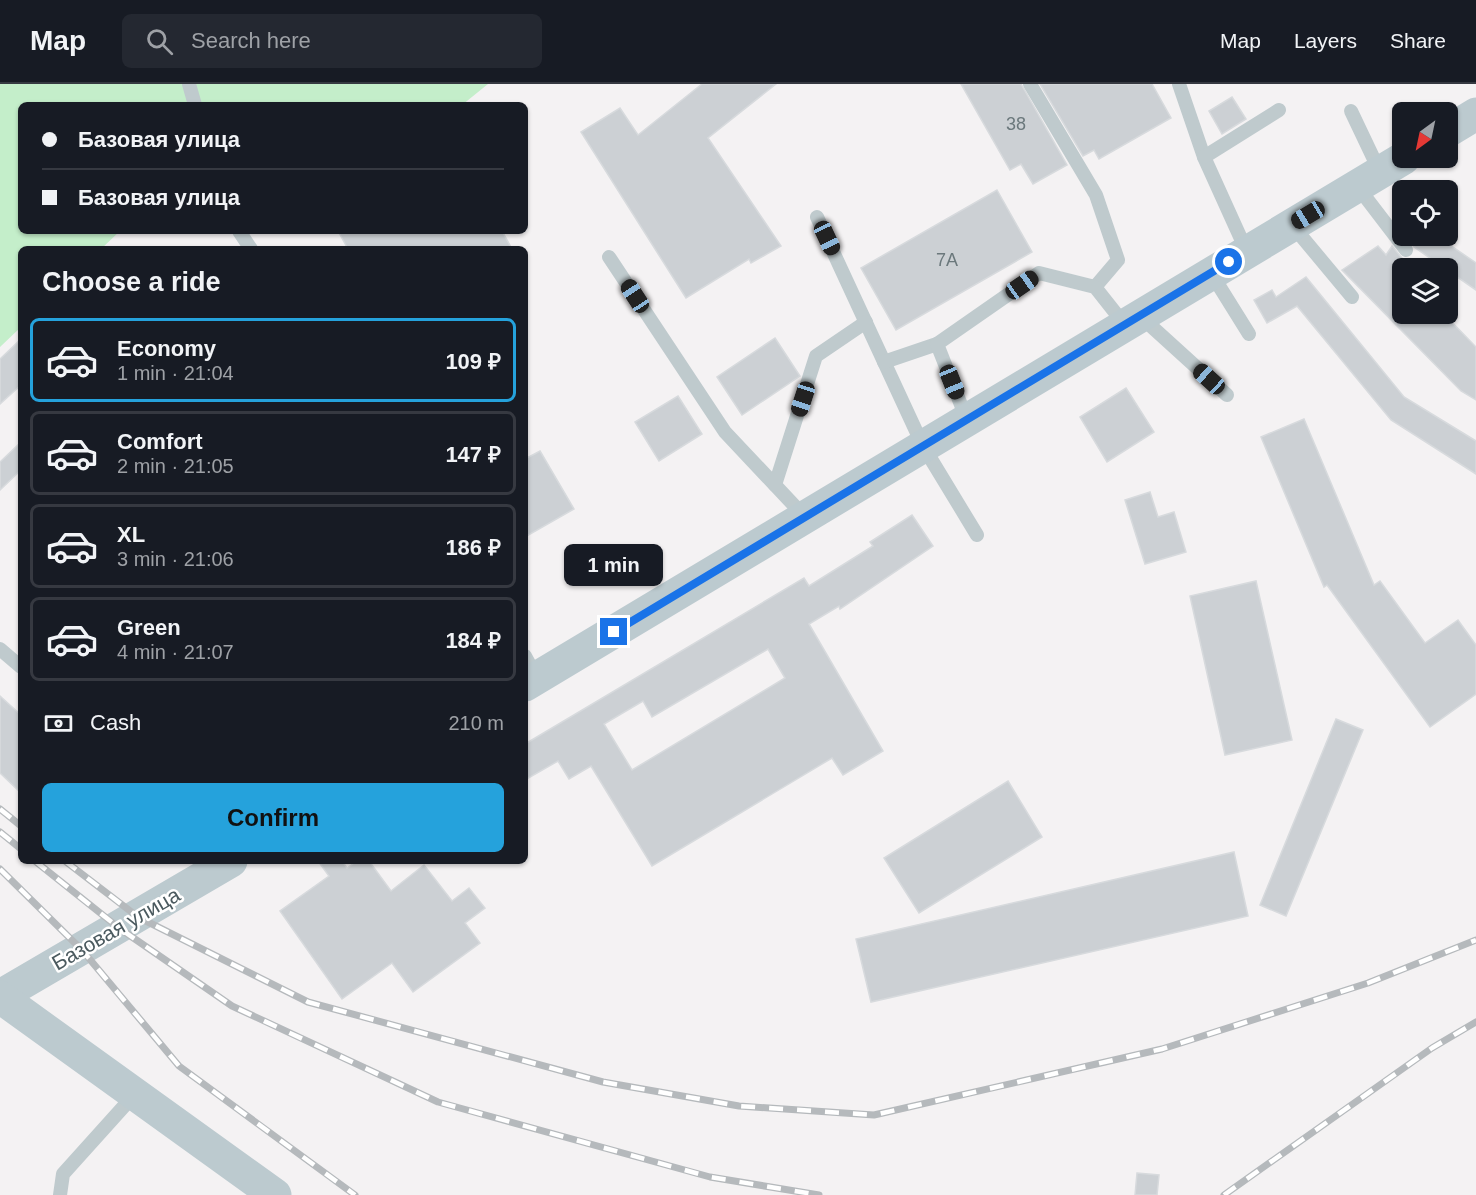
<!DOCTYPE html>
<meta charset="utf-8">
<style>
body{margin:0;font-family:Arial,sans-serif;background:#242831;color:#f1f3f6;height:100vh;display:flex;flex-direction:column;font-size:22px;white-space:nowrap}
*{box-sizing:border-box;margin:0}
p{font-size:20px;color:#9ea1a6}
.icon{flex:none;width:33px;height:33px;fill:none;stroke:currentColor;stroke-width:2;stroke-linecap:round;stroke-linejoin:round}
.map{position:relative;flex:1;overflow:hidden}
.details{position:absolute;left:18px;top:162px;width:510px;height:618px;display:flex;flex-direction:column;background:#171b24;border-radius:9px;box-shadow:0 2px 4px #0004}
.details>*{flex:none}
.hud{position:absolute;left:18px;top:18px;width:510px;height:132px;border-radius:9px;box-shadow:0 2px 4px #0004;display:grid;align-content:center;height:132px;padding:0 24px;background:#171b24}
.needle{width:39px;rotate:213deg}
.tools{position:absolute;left:1392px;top:18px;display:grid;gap:12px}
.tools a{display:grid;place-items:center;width:66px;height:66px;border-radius:9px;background:#171b24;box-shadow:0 2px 4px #0004;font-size:30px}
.end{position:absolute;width:27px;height:27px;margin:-14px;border:8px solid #1a73e8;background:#fff;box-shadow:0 0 0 3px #fff}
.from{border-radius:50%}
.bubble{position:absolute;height:42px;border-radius:9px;background:#171b24;box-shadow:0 2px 4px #0004;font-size:20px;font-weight:700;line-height:42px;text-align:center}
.car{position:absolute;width:18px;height:36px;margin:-18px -9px;border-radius:8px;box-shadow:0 0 4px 2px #0007;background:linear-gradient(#222 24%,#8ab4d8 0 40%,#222 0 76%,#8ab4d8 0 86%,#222 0)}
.hud b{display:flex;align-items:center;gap:21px;height:57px;font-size:22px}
.hud b+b{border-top:2px solid #363941}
.hud i{width:15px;height:15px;background:#f1f3f6}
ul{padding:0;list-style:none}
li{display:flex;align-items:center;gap:18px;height:84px;margin:0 12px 9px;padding:0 12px;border:3px solid #363941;border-radius:9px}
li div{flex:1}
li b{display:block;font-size:22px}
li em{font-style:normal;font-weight:700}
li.selected{border-color:#25a2dc}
li>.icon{width:54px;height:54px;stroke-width:1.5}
h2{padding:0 24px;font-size:27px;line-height:72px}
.pay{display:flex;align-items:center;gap:15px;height:66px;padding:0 24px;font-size:22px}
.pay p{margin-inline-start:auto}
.primary-button{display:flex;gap:12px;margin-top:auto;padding:12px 24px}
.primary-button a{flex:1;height:69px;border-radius:9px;background:#25a2dc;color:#111;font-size:24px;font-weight:700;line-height:69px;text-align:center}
header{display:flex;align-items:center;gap:36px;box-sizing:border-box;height:84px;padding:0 30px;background:#171b24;border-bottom:2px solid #363941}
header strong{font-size:28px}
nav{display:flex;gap:33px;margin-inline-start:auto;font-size:21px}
.search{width:420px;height:54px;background:#242831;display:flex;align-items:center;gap:15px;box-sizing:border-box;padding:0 21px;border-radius:9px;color:#9ea1a6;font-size:22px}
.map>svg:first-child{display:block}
.green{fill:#c4eeca}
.building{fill:#ccd0d4;stroke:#d7dadd;stroke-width:1.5;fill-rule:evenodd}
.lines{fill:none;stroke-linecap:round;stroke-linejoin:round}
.lane{stroke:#bfcacd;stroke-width:14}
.secondary{stroke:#bccacf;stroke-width:33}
.rail-casing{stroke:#b5b9bc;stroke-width:7}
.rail{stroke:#fff;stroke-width:4.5;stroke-dasharray:14;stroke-linecap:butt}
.route{stroke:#1a73e8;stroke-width:8}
.labels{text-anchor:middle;stroke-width:5;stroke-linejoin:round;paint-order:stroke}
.number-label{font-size:18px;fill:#6b787c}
.street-label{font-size:21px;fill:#4b5a5f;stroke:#fff}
</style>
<header>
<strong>Map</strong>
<div class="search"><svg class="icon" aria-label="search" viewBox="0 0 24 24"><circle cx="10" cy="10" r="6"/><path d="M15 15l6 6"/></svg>Search here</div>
<nav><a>Map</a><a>Layers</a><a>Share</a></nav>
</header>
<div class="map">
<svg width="1476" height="1111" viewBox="0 0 1476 1111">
<rect width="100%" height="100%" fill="#f4f2f3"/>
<path class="green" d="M0,0H488L462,21H21V147H120L101,165H21V243L0,263Z"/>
<g class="building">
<path d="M702,0H776L708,54L781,162L751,179L749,175L686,214L581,48L620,24L638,51Z"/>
<path d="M961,0H1021L1067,81L1033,100L1021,80L1010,86Z"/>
<path d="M1040,0H1152L1171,34L1099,75L1094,66L1083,72Z"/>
<path d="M1232,13L1246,35L1222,50L1209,27Z"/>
<path d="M997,106L1032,168L896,246L861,184Z"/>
<path d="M338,147H502L512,165H348Z"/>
<path d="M1406,152H1437L1476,179V206L1414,163Z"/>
<path d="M1378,162L1386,171L1392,162L1402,174V230H1444L1476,263V316L1461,307L1342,186Z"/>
<path d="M1306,193L1404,313L1476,357V390L1391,336L1297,222L1267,239L1254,216L1272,206L1276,213Z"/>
<path d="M775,254L800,292L742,331L717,293Z"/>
<path d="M21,255V301L0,320V275Z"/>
<path d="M1126,304L1154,348L1107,378L1080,333Z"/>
<path d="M678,312L702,350L659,377L635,338Z"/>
<path d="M1304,335L1374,501L1380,497L1425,559L1458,536L1476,561V610L1430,643L1327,501L1324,503L1261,353Z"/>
<path d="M21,358V386L0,406V378Z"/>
<path d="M540,367L574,425L525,453V375Z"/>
<path d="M1150,408L1158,433L1174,428L1186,468L1145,480L1125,416Z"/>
<path d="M912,431L933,462L840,525L839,522L809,540L883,667L843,691L832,674L652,782L591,682L569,695L558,677L525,696V660L804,494L809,502L873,462L870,458ZM768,565L785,594L632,686L604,640L643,617L652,633Z"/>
<path d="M1256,497L1292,656L1225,671L1190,512Z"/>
<path d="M0,612L21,631V709L0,689Z"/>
<path d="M1336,635L1363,646L1286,832L1260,821Z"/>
<path d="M1008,697L1042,753L919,829L884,774Z"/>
<path d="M1234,768L1248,832L871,918L856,855Z"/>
<path d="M318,777H342L347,784L357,777H369L391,807L424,781L452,817L469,804L485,824L465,839L480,859L413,908L392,879L342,915L280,827L329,792Z"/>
<path d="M1137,1089L1159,1091L1157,1111H1135Z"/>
</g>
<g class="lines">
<g class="lane">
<path d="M189,0L195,21"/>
<path d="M1030,0L1096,111L1118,176L1095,203"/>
<path d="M1179,0L1204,73L1247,168"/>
<path d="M1351,27L1380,88"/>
<path d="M1204,73L1279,26"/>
<path d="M1357,102L1406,166"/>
<path d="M817,133L923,362L977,451"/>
<path d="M1292,141L1352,213"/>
<path d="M239,147L251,165"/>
<path d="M609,173L725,348L805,433"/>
<path d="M1211,189L1249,250"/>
<path d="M1140,232L1227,311"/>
<path d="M884,278L937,260"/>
<path d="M967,336L937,260L1039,189L1095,203L1125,241"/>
<path d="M775,401L816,272L866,238"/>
<path d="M0,565L21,583"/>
<path d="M525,572L537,594"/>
<path d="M60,1111L63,1090L135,1010"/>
</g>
<g class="secondary">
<path d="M1448,47L1476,30"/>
<path d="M525,601L1404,74"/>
<path d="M0,912L231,777"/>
<path d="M0,913L275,1111"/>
</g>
<defs>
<g id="rail">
<path d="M0,725L21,742"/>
<path d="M0,748L21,765"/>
<path d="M35,777L119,844L232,922L438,1018L710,1093L819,1111"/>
<path d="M65,777L138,833L308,918L603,998L739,1022L874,1031L1162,965L1368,899L1476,856"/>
<path d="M0,785L82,866L179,982L355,1111"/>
<path d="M1224,1111L1432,964L1476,938"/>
</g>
</defs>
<use href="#rail" class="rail-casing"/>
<use href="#rail" class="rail"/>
</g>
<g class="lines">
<path class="route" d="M614,548L1229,178"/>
</g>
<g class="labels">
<g class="number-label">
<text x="1016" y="46">38</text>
<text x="947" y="182">7А</text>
</g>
<g class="street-label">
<text transform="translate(116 845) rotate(-30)" y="7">Базовая улица</text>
</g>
</g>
</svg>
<div class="tools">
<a><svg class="needle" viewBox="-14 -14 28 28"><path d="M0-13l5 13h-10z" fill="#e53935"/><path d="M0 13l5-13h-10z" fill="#9ea1a6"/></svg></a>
<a><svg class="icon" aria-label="locate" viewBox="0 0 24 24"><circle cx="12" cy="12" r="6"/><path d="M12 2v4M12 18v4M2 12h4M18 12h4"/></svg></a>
<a><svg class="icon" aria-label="layers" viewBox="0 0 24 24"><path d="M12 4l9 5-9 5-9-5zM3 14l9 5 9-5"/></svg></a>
</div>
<i class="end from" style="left:1229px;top:178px"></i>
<i class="end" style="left:614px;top:548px"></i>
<div class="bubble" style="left:564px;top:460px;width:99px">1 min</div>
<i class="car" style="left:1308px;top:131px;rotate:239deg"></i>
<i class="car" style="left:827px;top:154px;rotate:155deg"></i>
<i class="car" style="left:1022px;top:201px;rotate:55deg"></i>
<i class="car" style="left:635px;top:212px;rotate:327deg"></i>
<i class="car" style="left:1209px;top:295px;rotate:312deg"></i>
<i class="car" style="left:952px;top:298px;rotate:158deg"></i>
<i class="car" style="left:803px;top:315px;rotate:198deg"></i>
<div class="hud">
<b><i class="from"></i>Базовая улица</b>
<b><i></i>Базовая улица</b>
</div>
<section class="details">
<h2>Choose a ride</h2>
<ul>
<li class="selected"><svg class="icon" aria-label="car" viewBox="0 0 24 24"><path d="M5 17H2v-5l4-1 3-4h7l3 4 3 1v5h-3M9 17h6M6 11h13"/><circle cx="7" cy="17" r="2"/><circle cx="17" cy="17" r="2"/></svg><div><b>Economy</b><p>1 min · 21:04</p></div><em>109 ₽</em></li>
<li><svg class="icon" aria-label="car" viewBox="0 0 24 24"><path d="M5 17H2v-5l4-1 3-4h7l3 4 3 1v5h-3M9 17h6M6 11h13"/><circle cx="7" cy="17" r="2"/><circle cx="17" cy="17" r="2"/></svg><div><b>Comfort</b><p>2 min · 21:05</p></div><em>147 ₽</em></li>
<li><svg class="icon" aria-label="car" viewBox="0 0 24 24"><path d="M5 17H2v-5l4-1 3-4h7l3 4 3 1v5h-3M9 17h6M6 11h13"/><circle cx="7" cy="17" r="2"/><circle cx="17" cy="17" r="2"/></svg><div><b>XL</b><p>3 min · 21:06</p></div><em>186 ₽</em></li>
<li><svg class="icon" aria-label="car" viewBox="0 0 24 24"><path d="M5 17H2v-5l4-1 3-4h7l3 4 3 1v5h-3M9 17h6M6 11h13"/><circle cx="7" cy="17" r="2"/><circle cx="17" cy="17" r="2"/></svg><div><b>Green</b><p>4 min · 21:07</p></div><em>184 ₽</em></li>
</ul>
<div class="pay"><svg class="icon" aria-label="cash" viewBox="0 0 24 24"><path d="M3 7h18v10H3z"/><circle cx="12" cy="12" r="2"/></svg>Cash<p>210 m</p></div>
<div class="primary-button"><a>Confirm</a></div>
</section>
</div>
